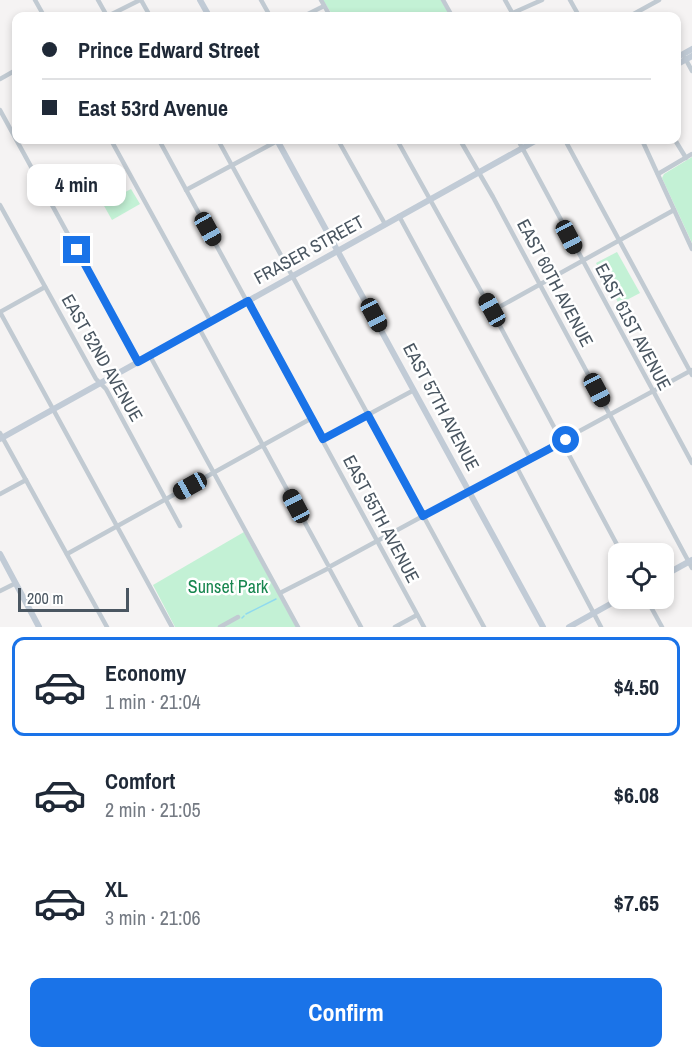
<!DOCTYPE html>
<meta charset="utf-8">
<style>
body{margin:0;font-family:"Archivo Narrow",sans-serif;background:#f6f6f7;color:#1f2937;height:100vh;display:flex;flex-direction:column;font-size:22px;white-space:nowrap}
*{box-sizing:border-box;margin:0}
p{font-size:20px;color:#747a83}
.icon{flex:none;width:33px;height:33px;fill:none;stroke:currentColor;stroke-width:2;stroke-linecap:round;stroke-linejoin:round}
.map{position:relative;height:627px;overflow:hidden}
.side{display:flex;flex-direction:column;background:#fff;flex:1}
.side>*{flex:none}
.banner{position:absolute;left:12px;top:12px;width:669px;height:132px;border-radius:12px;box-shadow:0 3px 9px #0003;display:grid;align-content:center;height:132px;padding:0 30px;background:#fff}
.tools{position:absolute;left:608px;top:543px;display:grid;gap:12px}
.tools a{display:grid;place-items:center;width:66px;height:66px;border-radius:12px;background:#fff;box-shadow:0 3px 9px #0003;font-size:30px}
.scale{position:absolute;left:18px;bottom:15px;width:111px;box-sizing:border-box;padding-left:6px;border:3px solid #4a5661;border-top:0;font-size:16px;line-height:21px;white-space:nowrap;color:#4a5661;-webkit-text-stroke:4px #fff;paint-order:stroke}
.end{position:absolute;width:27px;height:27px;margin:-14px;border:8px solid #1a73e8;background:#fff;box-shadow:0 0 0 3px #fff}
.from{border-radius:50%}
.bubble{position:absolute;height:42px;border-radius:12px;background:#fff;box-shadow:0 3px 9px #0003;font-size:20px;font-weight:700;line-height:42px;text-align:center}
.car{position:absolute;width:18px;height:36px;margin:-18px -9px;border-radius:8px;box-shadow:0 0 4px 2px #0007;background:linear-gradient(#222 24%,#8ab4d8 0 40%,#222 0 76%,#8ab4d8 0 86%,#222 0)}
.banner b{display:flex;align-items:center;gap:21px;height:57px;font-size:22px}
.banner b+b{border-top:2px solid #e0e1e3}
.banner i{width:15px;height:15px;background:#1f2937}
ul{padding:10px 0 0;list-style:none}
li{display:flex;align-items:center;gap:18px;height:99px;margin:0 12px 9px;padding:0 18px;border:3px solid transparent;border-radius:12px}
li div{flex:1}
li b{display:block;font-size:22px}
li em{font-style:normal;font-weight:700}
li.on{border-color:#1a73e8}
li>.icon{width:54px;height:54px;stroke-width:1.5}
.cta{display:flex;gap:12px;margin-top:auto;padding:12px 30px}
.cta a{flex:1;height:69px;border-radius:12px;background:#1a73e8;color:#fff;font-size:24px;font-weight:700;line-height:69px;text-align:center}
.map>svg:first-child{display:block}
.green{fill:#c3f1d5}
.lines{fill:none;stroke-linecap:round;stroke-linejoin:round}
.stream{stroke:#90daee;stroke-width:1.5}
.street{stroke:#c1cad2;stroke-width:4.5}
.secondary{stroke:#c1cbd6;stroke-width:6}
.route{stroke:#1a73e8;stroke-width:8}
.labels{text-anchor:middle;stroke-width:5;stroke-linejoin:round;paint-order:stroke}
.street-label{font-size:18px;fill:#4a5661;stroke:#fff}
.park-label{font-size:18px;fill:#17864f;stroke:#fff}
</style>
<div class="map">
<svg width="692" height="627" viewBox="0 0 692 627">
<rect width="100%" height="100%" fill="#f5f3f3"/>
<g class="green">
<path d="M323,0H441L450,16H333Z"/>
<path d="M692,157V243L662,178L664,174Z"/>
<path d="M131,189L140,204L112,220L103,204Z"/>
<path d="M617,252L640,293L619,304L596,263Z"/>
<path d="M244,532L296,627H175L153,585Z"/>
</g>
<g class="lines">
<g class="stream">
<path d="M246,614L276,599"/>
<path d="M242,618L244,616"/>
</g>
<g class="street">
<path d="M35,0L44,16"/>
<path d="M98,0L107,16"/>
<path d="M141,0L150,16"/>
<path d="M261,0L270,16"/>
<path d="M321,0L330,16"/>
<path d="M443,0L452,16"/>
<path d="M505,0L514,16"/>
<path d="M570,0L579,16"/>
<path d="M108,16L140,0"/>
<path d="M304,16L324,6"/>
<path d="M506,16L542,0"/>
<path d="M630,16L659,0"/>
<path d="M685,58L692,71"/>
<path d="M0,79L16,70"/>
<path d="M0,110L138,362"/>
<path d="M111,140L211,322"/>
<path d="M159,140L424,627"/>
<path d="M218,140L484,627"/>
<path d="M338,140L385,224"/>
<path d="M397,140L492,311L622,554"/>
<path d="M460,140L493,197L692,568"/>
<path d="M518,140L692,463"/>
<path d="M565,140L692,375"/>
<path d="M642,140L692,249"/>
<path d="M675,140L686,158"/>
<path d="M658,174L692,154"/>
<path d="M186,190L279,140"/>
<path d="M0,205L96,379L106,389L180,526"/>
<path d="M399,216L530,458"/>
<path d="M492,311L674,210"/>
<path d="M0,312L172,627"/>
<path d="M0,312L45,287"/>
<path d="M199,328L328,565"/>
<path d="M150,356L298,627"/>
<path d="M0,433L107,627"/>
<path d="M323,439L414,390"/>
<path d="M516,466L601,627"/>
<path d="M0,494L26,480"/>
<path d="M67,554L312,418"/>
<path d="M331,566L692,370"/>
<path d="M330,570L361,627"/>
<path d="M0,591L16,583"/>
<path d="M280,593L327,569"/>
<path d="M646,598L662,627"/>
<path d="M220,627L238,617"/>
<path d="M395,627L417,615"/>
</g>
<g class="secondary">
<path d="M200,0L209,16"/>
<path d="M676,58L692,49"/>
<path d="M676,65L692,56"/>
<path d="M277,140L543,627"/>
<path d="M0,439L537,140"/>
<path d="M0,554L39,627"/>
<path d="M663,576L692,560"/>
<path d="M569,627L621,598"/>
</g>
</g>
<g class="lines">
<path class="route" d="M77,250L138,362L248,301L323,439L368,415L423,516L566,440"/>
</g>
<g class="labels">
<g class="street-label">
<text transform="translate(309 250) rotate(-29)" y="6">FRASER STREET</text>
<text transform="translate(555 283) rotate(62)" y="6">EAST 60TH AVENUE</text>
<text transform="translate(633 327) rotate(62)" y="6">EAST 61ST AVENUE</text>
<text transform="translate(102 358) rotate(60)" y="6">EAST 52ND AVENUE</text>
<text transform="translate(441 407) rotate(62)" y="6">EAST 57TH AVENUE</text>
<text transform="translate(381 519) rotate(62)" y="6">EAST 55TH AVENUE</text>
</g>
<g class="park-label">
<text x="228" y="593">Sunset Park</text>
</g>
</g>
</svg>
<div class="tools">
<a><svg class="icon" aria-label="locate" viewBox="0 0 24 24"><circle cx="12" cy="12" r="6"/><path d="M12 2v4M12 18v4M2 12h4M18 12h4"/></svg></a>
</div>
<div class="scale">200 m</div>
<i class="end from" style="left:566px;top:440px"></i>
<i class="end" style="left:77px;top:250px"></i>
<div class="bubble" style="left:27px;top:164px;width:99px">4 min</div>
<i class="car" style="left:208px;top:229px;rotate:151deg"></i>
<i class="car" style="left:569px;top:237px;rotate:152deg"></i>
<i class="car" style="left:492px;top:310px;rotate:331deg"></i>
<i class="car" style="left:374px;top:315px;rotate:152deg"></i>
<i class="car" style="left:597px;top:390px;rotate:152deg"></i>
<i class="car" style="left:190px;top:486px;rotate:241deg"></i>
<i class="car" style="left:296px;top:506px;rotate:332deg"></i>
<div class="banner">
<b><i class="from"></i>Prince Edward Street</b>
<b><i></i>East 53rd Avenue</b>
</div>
</div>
<section class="side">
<ul>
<li class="on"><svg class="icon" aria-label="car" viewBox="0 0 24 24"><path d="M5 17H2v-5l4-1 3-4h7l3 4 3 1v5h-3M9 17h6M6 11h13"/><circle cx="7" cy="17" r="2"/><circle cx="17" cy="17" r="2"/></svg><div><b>Economy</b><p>1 min · 21:04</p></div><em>$4.50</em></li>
<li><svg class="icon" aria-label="car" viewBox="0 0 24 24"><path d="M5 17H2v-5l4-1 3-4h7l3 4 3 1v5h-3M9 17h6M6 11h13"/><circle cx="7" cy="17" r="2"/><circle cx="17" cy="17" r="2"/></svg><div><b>Comfort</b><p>2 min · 21:05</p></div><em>$6.08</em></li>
<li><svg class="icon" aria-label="car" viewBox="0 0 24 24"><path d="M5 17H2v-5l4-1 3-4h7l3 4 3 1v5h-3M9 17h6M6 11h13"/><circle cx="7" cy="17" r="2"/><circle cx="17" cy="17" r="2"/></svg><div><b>XL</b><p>3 min · 21:06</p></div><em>$7.65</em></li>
</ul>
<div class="cta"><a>Confirm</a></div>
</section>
